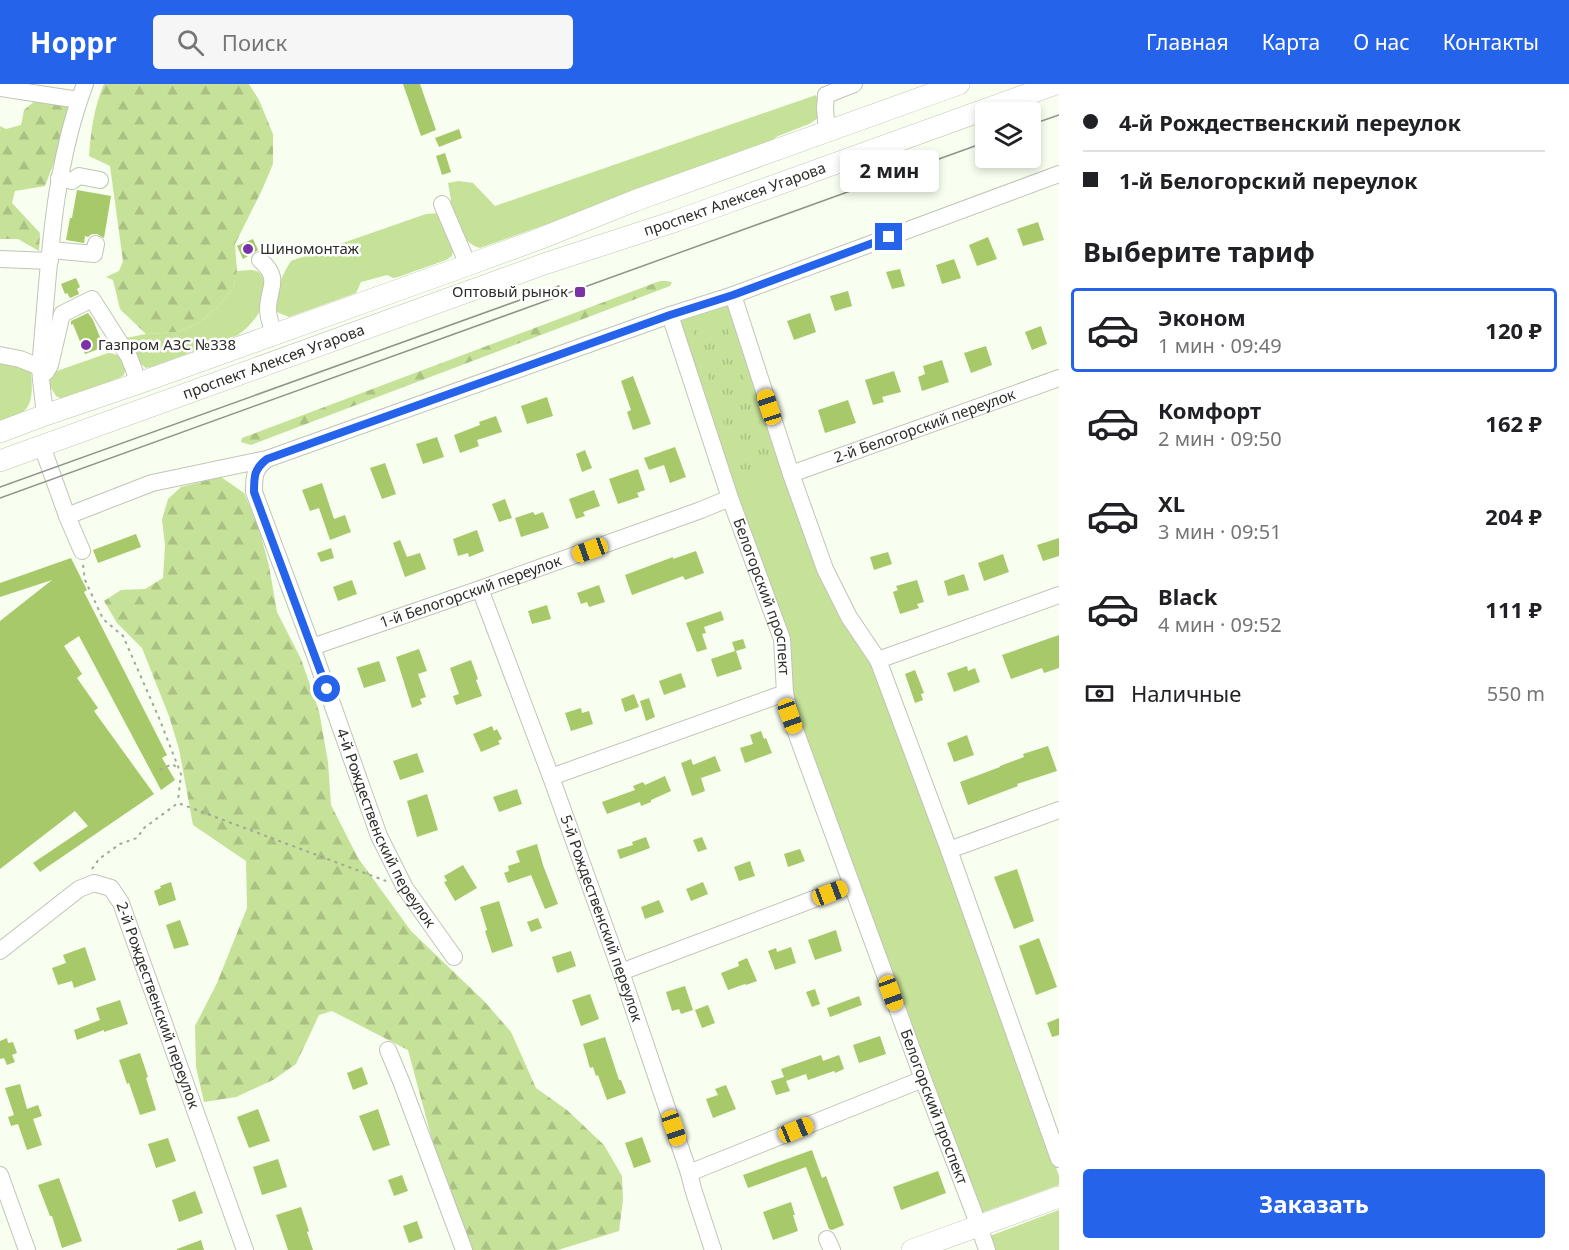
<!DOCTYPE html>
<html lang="ru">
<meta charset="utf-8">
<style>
body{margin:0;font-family:"Noto Sans",sans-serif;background:#f6f6f6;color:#202124;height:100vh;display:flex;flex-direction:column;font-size:22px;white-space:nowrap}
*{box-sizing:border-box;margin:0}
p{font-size:20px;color:#757577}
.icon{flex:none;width:33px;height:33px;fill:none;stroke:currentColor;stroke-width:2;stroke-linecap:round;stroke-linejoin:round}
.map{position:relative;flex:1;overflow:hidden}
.details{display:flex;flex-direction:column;background:#fff;width:510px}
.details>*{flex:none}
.top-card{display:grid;align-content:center;height:132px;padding:0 24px;background:#fff}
.buttons{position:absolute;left:975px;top:18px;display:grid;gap:12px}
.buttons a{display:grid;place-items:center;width:66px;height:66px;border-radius:6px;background:#fff;box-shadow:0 3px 9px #0003;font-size:30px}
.end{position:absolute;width:27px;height:27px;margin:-14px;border:8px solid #2563eb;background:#fff;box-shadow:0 0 0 3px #fff}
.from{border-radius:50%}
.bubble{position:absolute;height:42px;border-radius:6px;background:#fff;box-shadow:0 3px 9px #0003;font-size:20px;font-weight:700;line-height:42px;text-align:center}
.car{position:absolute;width:18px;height:36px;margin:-18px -9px;border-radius:8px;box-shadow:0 0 4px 2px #0007;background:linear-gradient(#f5c518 24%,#345 0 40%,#f5c518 0 76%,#345 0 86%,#f5c518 0)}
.top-card b{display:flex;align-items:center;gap:21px;height:57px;font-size:22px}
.top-card b+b{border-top:2px solid #e0e0e0}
.top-card i{width:15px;height:15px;background:#202124}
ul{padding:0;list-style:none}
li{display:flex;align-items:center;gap:18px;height:84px;margin:0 12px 9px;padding:0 12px;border:3px solid transparent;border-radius:6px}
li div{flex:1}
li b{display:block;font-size:22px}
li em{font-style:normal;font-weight:700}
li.on{border-color:#2563eb}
li>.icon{width:54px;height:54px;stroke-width:1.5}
h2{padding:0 24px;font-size:27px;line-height:72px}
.pay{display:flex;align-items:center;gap:15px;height:66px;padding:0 24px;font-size:22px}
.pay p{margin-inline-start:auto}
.primary-button{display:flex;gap:12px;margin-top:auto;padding:12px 24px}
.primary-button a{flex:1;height:69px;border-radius:6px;background:#2563eb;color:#fff;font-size:24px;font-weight:700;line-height:69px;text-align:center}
header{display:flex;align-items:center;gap:36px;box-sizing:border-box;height:84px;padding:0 30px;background:#2563eb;color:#fff}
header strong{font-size:28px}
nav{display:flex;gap:33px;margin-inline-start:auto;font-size:21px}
.search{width:420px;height:54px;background:#f6f6f6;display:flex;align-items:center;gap:15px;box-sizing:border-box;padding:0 21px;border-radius:6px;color:#757577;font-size:22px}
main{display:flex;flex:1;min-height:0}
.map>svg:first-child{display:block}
.green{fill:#c6e198}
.forest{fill:url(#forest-firs)}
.park{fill:url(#park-tufts)}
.building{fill:#a7c969}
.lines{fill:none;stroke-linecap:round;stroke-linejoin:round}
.minor-casing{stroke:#bfc5b7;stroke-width:18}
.major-casing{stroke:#bfc5b7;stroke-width:22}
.path{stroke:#a2a69c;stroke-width:2;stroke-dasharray:3 4.5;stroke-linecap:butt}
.minor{stroke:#fff;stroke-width:16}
.major{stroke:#fff;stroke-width:21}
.tram{stroke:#90948b;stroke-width:1.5}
.route{stroke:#2563eb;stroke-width:8}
.poi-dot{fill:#7a33a6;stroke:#fff;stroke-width:2}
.labels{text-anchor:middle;stroke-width:5;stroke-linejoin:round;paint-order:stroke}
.street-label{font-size:15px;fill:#2c2e29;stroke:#fff}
.poi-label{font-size:15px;fill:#2c2e29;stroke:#fff;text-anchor:start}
</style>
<header>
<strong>Hoppr</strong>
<div class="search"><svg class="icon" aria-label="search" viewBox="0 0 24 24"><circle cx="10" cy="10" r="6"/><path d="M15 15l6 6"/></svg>Поиск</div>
<nav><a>Главная</a><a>Карта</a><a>О нас</a><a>Контакты</a></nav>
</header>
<main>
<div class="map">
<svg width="1059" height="1166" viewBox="0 0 1059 1166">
<defs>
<pattern id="forest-firs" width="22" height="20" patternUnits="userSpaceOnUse" patternTransform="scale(1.5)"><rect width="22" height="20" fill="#c6e198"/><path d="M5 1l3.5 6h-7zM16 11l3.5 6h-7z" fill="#aac183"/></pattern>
<pattern id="park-tufts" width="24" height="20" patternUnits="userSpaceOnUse" patternTransform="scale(1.5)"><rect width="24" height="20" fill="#c6e198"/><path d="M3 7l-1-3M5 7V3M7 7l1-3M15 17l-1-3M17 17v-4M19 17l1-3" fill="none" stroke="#aac183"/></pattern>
</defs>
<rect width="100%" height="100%" fill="#f8fef0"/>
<g class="green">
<path d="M816,11L820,24L818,34L809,40L778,52L762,63L480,164C460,158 457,138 448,121L451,116L448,99L459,97L473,99L495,122Z"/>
<path d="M440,129L453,165L452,172L446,176L398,193L393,194L387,191L361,198L356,209L289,233L277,228C271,214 283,189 291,177L426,130Z"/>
<path d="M237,187C242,187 251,185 256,187C261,188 263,194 264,198C269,221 255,238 238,251L154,282L146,284L140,279L126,254L146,250L178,248L199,239L217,224L233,204Z"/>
<path d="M717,221L729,222L781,374L876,581L1059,1092V1101L978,1130L791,625L788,600L680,248V238L686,230Z"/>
<path d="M108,269C119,270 122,273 126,283L124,291L119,294L62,315L56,312L49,301L52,290L57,287Z"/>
<path d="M0,278L22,282L31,288C32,300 34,319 24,327C18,333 7,335 0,337Z"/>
<path d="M1059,1126V1166H992L987,1153Z"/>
</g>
<g class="forest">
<path d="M104,0H249L259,16L273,50V80L262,106L235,160L237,187L233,204L217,224L199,239L178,248L146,250L120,225L113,196L106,193L119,187L123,177L110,82L89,72C91,47 94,23 104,0Z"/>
<path d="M36,16L72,19L59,66L45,102L15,107L12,119L40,149L39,167L18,155H0V42L6,45L21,41L24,26Z"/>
<path d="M660,197H666L672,198L670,202L251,361L241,358L242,354Z"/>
<path d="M221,393L244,409L259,444L269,482L277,528L301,575L319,627L328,678L331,721L358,774L411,847L484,917L511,948L536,1004L567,1026L604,1061L622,1092L623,1116L619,1147L558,1166H472L434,1063L408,966L332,927L319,931L296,980L273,996L236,1013L204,1018L196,983L195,942L217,899L247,824L246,777L193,741L179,665L169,632L142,564L117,539L104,517L121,506L145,505L163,494L165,461L162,436L168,415L181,403Z"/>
</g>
<path class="park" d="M725,238L777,390L745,400L692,246Z"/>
<g class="building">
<path d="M403,0H420L436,46L421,52Z"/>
<path d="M459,45L462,54L439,63L435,54Z"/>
<path d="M445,69L451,88L442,91L436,72Z"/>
<path d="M77,106L111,112L104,154L97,150H92L88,153L85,152L84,159L66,156L70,134H72Z"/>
<path d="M1038,138L1044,156L1023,162L1017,145Z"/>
<path d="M988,153L997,175L977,182L969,161Z"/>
<path d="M253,155L258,166L243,175L237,162Z"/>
<path d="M954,175L961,194L942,200L936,181Z"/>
<path d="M900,185L905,202L892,205L886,188Z"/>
<path d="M76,194L80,203L77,205L79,210L70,214L67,209L65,210L61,200Z"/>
<path d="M848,207L852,222L835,227L830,212Z"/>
<path d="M88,229L93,236L104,263L85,270L73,240L71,241V237Z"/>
<path d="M810,229L816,248L794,256L787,237Z"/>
<path d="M1041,242L1047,260L1032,266L1025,248Z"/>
<path d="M986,262L992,281L971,289L964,269Z"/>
<path d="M942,276L949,298L922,307L918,293L925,290L923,282Z"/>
<path d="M894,287L901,308L882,313L884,318L873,321L865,296Z"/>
<path d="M633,292L651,340L633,346L627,328L631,326L621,297Z"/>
<path d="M547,313L553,332L527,340L521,322Z"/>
<path d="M848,316L856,339L825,349L818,326Z"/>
<path d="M496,332L502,348L477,356L479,362L460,369L454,351L480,341L479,338Z"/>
<path d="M437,353L444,373L423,380L416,360Z"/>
<path d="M675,363L686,393L670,399L664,381L649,386L644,374Z"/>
<path d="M585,366L592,384L582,388L576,370Z"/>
<path d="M385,379L396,410L382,415L370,384Z"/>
<path d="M638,385L645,406L637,409L639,413L618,420L609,395Z"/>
<path d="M322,399L334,435L345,431L351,448L330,456L319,424L310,427L302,406Z"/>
<path d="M594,406L600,422L583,428L585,432L576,435L569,415Z"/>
<path d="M505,415L512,434L499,438L492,420Z"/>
<path d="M533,428L535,431L543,428L549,444L521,453L515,434Z"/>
<path d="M477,446L484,467L469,473L468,469L458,472L453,455Z"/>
<path d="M136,450L141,463L98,479L93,466Z"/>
<path d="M1059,454V472L1043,477L1037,461Z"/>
<path d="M400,456L407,473L420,469L426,485L405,493L393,459Z"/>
<path d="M331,464L334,474L321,478L317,469Z"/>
<path d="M696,467L704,489L685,496L683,492L632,511L625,491L673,473V475Z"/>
<path d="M888,468L892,480L874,486L870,473Z"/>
<path d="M1003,470L1009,488L984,497L978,479Z"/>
<path d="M71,474L87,506L84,508L167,671L162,674L175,696L161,706L79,552L64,562L82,590L77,594L98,624L94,627L154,710L40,788L33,779L88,742L75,727L0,785V537L52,496L0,513V499Z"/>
<path d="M964,490L969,506L948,512L944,497Z"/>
<path d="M352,496L357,510L338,517L333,503Z"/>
<path d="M917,496L924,518L917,520L919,524L900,530L893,508L898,506L896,502Z"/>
<path d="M599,501L605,518L589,523L587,518L581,520L577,509Z"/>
<path d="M547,521L551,535L532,540L528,527Z"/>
<path d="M721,527L724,536L704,543L706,549L702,550L707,565L697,568L686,539Z"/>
<path d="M1059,551V584L1044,589L1042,584L1011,595L1002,571Z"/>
<path d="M743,555L746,564L736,567L742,585L717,593L711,575L735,567L732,558Z"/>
<path d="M419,565L427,587L418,590L426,613L420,615L422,620L412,624L396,573Z"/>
<path d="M471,576L478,595L476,596L482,612L456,621L453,612L459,610L450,584Z"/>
<path d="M379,577L386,597L364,604L357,584Z"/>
<path d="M967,582L968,587L975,584L980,598L954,608L947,589Z"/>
<path d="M915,586L924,609L921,610L923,616L915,619L905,590Z"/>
<path d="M681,589L686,603L664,611L659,597Z"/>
<path d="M634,610L639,623L625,628L621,615Z"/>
<path d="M649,614L655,633L646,637L640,617Z"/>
<path d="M581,624L582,629L589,627L593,640L571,647L565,629Z"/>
<path d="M492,642L494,647L497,645L502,655L498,657L500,660L481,668L473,650Z"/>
<path d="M761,647L764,655L766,654L772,669L745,679L740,664L753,660L750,651Z"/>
<path d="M967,651L974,671L954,678L947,659Z"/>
<path d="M1048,662L1057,687L1017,700L1018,702L968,721L960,698L1000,683V682L1024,673L1023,670Z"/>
<path d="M417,669L424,688L400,696L393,677Z"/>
<path d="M715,672L721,687L701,694L705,707L692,712L681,679L691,675L693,681Z"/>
<path d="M665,692L671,707L651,716V718L641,722L640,718L607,730L602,718L635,706L633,702L643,698L645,701Z"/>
<path d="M517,705L522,720L499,728L493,713Z"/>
<path d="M427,710L438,746L417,753L407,717Z"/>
<path d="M646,753L650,764L620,775L617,766L633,761L632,758Z"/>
<path d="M702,753L707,765L698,768L693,756Z"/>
<path d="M537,760L543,781L558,820L545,825L531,791L508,799L504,789L509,787L508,782L520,778L516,767Z"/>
<path d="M800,765L805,777L788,783L784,770Z"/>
<path d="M750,777L755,792L739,797L734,783Z"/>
<path d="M463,781L477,804L455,817L444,798L447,797L444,792Z"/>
<path d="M1017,785L1034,837L1014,845L994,793Z"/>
<path d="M171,798L176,816L159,822L154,807L161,804L160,802Z"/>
<path d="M703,798L708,810L691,817L686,805Z"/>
<path d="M659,816L664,828L645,835L641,823Z"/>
<path d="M499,817L513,862L492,869L485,847L487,846L480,823Z"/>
<path d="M538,834L542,844L531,848L527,838Z"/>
<path d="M180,836L189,861L174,865L166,841Z"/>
<path d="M836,846L842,867L815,876L808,856Z"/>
<path d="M1039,854L1057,903L1036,911L1019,862Z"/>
<path d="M85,863L96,896L74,904L72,897L58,901L52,884L66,879L63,871Z"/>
<path d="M791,863L796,879L775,886L768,867L776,864L777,868Z"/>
<path d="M571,867L576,882L557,889L552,873Z"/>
<path d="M747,874L757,897L746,901L745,900L728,906L721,889L739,882L738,878Z"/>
<path d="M685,902L693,926L681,930L679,925L672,927L666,908Z"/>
<path d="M815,905L820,920L812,923L806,908Z"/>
<path d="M590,910L599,935L581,942L572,916Z"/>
<path d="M859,912L862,921L830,933L827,924Z"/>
<path d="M120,916L128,940L104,948V946L77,956L74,946L100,936L96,924Z"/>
<path d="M708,921L715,939L702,944L695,926Z"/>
<path d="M1059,934V951L1052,953L1047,939Z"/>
<path d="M880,952L886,970L859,979L853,961Z"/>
<path d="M605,953L619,996H621L626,1009L607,1016L598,991L596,992L593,983L590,984L583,960Z"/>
<path d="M7,954L8,959L13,958L17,969L12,971L15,978L7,981L4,974L0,975V957Z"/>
<path d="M140,969L148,993L146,994L156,1026L140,1031L129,999L127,1000L119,976Z"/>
<path d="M821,971L823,977L839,971L844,985L835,989L834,987L808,996L806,990L786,997L790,1007L776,1011L771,997L784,993L781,985Z"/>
<path d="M362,983L368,1000L353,1006L347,989Z"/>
<path d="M20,1000L27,1025L38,1021L42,1032L33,1035L42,1061L27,1066L18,1040L11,1042L8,1033L14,1031L5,1004Z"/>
<path d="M726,1001L736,1025L713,1034L706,1015L718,1011L715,1005Z"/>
<path d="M258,1025L270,1057L249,1064L237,1033Z"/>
<path d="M378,1025L390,1061L373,1067L359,1032Z"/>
<path d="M642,1053L651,1078L634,1084L625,1059Z"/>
<path d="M168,1054L176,1077L156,1084L148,1060Z"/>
<path d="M812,1066L822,1094L826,1092L844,1141L832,1146L829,1145L806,1083L748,1104L743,1091Z"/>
<path d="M278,1075L287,1103L262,1111L253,1083Z"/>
<path d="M938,1087L946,1109L901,1126L893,1103Z"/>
<path d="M402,1091L408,1107L394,1112L388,1096Z"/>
<path d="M59,1094L82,1157L62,1164L52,1132H50L38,1101Z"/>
<path d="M195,1107L203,1129L179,1138L172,1116Z"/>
<path d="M791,1118L795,1131H793L798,1147L773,1156L763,1128Z"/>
<path d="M301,1123L309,1147L307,1148L313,1166H288L276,1131Z"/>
<path d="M417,1137L423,1154L409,1159L403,1142Z"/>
<path d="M201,1156L204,1166H177V1165Z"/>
</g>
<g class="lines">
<defs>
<g id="minor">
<path d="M0,4L79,16"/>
<path d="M827,48L825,24L826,11L854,0"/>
<path d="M59,94L72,97L79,92L100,96"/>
<path d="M442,120L468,181"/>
<path d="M51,166L94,170L96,160"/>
<path d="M0,175L50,177"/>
<path d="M260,176C282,195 268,204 268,226C268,234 272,243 274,250"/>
<path d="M733,211L791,390L825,485L849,533L878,576L949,766L1059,1075"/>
<path id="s1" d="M670,231L730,414L782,555L785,609L790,632L923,995L979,1142L987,1166"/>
<path d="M0,271L20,275L40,283"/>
<path d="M46,288L50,281L62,230L92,215L129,273L139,299"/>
<path d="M45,331L41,296L40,283C49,188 51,90 85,0"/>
<path d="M42,362L67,432L82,467"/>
<path id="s2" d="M267,375C254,385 254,392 254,408L312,563L379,752L405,804L454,873"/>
<path id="s3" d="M791,390L1059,294"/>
<path d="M67,432L152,399L267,375L670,231L733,211L1059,90"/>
<path id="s4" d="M480,505L551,693L621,888L689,1089L693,1105L713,1166"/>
<path id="s5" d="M312,563L480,505L701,426L730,414"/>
<path d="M878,576L1059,511"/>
<path d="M551,693L785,609"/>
<path d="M949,766L1059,726"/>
<path id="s6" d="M0,867L79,805L94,799L111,804L121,819L245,1166"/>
<path d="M621,888L851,801"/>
<path d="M388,966L401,997L464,1166"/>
<path d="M689,1089L923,995"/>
<path d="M0,1091L27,1166"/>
<path d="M827,1155L832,1166"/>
</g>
<g id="major">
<path d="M0,348L45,331L139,299L468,181L539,155L634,117L959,0"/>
<path id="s7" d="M0,377L547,179L676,137L1056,0"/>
<path d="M912,1166L1059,1113"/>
</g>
</defs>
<use href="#minor" class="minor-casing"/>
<use href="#major" class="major-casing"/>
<g class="path">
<path d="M83,481L85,496L103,535L123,552L159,634L181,690L178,717"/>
<path d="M160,686L172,680L178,684"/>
<path d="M92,785L99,775L120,760L137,754L144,744L178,719L386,797"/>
</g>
<use href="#minor" class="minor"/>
<use href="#major" class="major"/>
<g class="tram">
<path d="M1030,41L1059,31"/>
<path d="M0,403L559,202"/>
<path d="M0,414L986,58"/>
</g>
</g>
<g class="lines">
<path class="route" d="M327,605L254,408C254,392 254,385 267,375L670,231L733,211L889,153"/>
</g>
<g class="poi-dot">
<circle cx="248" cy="165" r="6"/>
<rect x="574" y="202" width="12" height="12" rx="3"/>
<circle cx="86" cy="261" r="6"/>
</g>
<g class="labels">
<g class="street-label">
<text dy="5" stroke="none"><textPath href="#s7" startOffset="780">проспект Алексея Угарова</textPath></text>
<text dy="5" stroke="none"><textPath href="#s7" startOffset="291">проспект Алексея Угарова</textPath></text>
<text dy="5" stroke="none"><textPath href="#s3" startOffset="142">2-й Белогорский переулок</textPath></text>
<text dy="5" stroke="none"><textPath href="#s5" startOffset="168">1-й Белогорский переулок</textPath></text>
<text dy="5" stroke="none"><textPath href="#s1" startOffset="297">Белогорский проспект</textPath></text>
<text dy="5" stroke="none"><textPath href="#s2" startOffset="399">4-й Рождественский переулок</textPath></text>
<text dy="5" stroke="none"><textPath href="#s4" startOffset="351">5-й Рождественский переулок</textPath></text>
<text dy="5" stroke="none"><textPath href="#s6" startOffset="261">2-й Рождественский переулок</textPath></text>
<text dy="5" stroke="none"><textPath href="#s1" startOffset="837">Белогорский проспект</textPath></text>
</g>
<g class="poi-label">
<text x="260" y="170">Шиномонтаж</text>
<text x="568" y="213" text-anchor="end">Оптовый рынок</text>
<text x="98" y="266">Газпром АЗС №338</text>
</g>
</g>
</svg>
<div class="buttons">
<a><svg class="icon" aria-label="layers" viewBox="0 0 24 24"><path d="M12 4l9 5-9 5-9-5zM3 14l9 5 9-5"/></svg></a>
</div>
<i class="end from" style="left:327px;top:605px"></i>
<i class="end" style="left:889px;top:153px"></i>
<div class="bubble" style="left:840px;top:66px;width:99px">2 мин</div>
<i class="car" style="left:769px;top:323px;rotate:342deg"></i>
<i class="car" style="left:590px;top:466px;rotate:250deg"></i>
<i class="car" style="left:790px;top:632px;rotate:160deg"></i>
<i class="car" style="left:830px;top:809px;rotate:69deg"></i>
<i class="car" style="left:891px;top:909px;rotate:160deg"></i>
<i class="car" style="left:674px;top:1044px;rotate:161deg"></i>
<i class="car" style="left:796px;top:1046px;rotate:68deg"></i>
</div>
<section class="details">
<div class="top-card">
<b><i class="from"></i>4-й Рождественский переулок</b>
<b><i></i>1-й Белогорский переулок</b>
</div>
<h2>Выберите тариф</h2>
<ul>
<li class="on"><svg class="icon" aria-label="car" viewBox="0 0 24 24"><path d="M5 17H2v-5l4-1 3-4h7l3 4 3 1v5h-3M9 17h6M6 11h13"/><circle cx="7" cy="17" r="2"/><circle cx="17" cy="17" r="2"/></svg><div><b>Эконом</b><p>1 мин · 09:49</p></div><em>120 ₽</em></li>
<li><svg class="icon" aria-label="car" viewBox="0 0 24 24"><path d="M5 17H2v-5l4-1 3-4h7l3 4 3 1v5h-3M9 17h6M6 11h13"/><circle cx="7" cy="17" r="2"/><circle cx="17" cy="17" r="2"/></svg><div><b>Комфорт</b><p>2 мин · 09:50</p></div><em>162 ₽</em></li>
<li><svg class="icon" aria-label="car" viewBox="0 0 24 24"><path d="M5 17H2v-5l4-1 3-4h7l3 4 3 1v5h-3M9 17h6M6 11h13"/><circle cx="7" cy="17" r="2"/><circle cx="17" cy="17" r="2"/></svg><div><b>XL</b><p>3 мин · 09:51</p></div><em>204 ₽</em></li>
<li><svg class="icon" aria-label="car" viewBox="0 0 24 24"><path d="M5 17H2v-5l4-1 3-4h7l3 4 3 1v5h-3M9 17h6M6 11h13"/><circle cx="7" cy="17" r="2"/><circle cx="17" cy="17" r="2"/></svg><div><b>Black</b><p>4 мин · 09:52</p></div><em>111 ₽</em></li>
</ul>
<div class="pay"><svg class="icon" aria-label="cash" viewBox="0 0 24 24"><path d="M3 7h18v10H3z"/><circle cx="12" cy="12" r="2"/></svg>Наличные<p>550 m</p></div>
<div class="primary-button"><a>Заказать</a></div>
</section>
</main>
